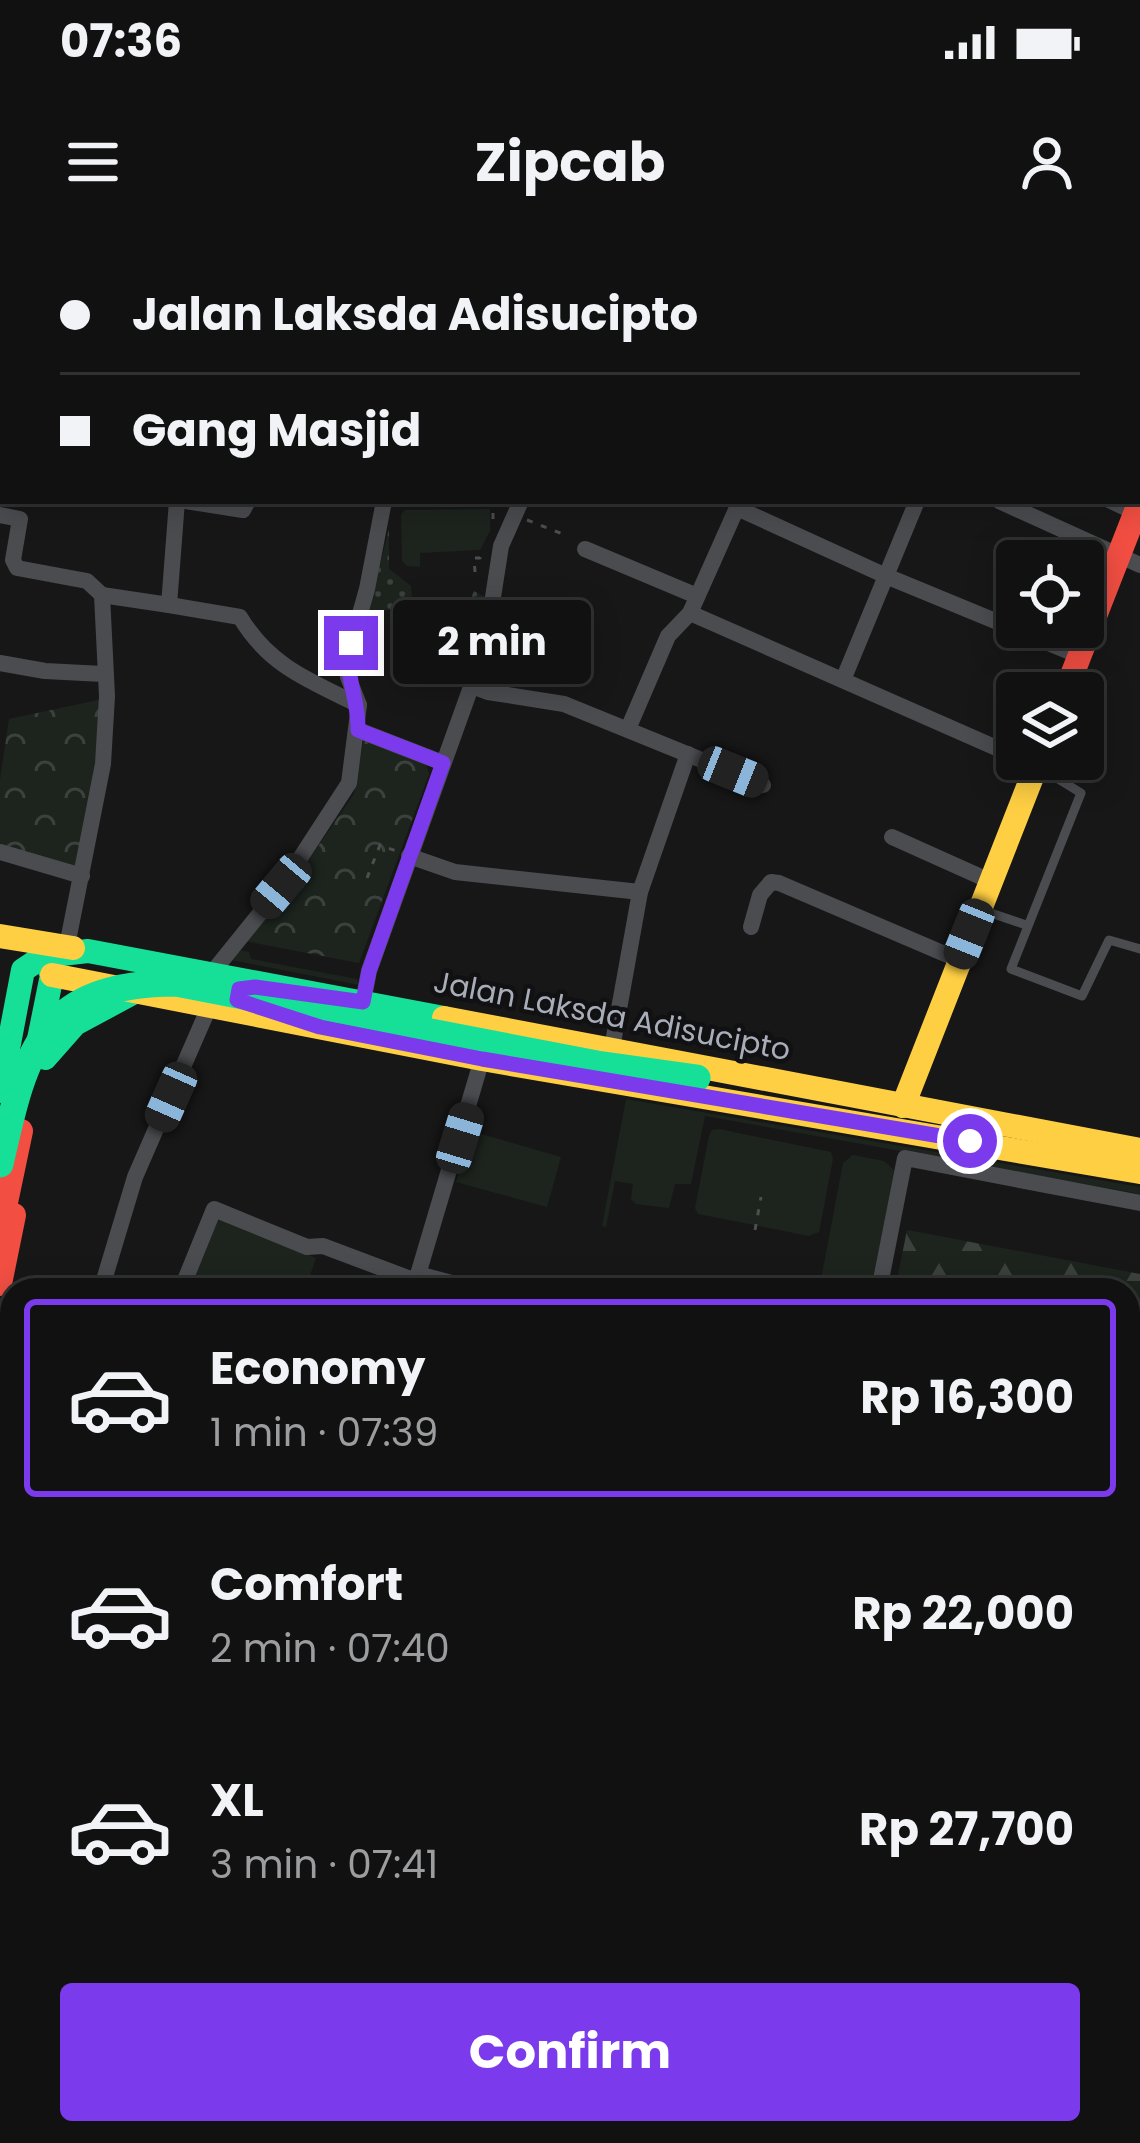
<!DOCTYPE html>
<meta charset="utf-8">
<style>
body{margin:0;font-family:Poppins,sans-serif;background:#1a1a1a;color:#f1f3f6;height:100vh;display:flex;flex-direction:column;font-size:45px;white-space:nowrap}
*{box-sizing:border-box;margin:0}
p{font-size:39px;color:#9c9d9f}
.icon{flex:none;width:66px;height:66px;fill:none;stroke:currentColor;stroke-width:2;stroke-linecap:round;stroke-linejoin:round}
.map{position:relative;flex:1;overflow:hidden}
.details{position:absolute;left:0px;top:1038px;width:1140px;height:867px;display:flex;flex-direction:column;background:#111;border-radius:36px 36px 0 0;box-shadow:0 6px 30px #0003,0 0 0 3px #303131}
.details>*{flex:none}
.top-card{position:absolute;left:0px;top:0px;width:1140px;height:264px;box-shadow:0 6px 30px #0003,0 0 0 3px #303131;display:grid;align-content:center;height:264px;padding:0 60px;background:#111}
.tools{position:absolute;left:996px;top:300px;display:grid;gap:24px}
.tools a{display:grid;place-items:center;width:108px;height:108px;border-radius:12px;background:#111;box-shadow:0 6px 30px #0003,0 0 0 3px #303131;font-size:60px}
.end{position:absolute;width:54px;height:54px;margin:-27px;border:15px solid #7c3aed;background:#fff;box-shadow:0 0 0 6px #fff}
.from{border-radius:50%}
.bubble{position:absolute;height:84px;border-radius:12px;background:#111;box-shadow:0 6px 30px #0003,0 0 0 3px #303131;font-size:39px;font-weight:700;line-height:84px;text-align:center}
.car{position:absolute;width:36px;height:72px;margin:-36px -18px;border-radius:15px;box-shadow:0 0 9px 3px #0007;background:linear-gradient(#222 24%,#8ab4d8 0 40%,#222 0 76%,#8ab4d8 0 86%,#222 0)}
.top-card b{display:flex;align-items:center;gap:42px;height:114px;font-size:45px}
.top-card b+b{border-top:3px solid #303131}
.top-card i{width:30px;height:30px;background:#f1f3f6}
ul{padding:21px 0 0;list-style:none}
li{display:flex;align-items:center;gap:36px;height:198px;margin:0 24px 18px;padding:0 36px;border:6px solid transparent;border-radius:12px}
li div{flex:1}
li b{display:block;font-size:45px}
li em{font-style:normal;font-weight:700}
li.current{border-color:#7c3aed}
li>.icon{width:108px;height:108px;stroke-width:1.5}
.primary-button{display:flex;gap:24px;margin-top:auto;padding:24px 60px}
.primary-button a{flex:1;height:138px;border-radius:12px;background:#7c3aed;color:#fff;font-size:48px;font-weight:700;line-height:138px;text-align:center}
.status{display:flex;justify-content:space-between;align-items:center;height:84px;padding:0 60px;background:#111;direction:ltr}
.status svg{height:33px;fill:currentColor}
header{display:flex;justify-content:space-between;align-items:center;height:156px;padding:0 60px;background:#111;font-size:54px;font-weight:700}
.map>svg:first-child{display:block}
.grass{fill:url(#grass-dots)}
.forest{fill:url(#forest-firs)}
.park{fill:url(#park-crowns)}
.garden{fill:#1d241e}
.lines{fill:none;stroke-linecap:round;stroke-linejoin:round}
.path{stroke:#4d4e52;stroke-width:3;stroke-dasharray:6 9;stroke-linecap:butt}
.lane{stroke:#4b4c50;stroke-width:9}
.street{stroke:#4b4c50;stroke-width:16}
.fast{stroke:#16e098;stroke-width:24}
.slow{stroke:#ffcf43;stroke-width:24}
.jam{stroke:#f24e42;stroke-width:24}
.rail{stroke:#4b4c4f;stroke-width:4.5;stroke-dasharray:15 12;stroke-linecap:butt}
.fast-bridge{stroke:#16e098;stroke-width:27}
.route{stroke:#7c3aed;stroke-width:15}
.labels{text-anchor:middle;stroke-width:9;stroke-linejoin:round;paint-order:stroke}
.street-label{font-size:30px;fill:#a8adb8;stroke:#111113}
</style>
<div class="status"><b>07:36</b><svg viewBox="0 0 49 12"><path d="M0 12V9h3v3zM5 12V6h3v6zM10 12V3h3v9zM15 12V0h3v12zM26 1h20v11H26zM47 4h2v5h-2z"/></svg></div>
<header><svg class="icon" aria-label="menu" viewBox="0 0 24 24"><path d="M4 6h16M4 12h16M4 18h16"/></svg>Zipcab<svg class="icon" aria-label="person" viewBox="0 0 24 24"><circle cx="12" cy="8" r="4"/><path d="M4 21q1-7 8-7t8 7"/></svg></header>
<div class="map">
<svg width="1140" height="1903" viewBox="0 0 1140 1903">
<defs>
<pattern id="grass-dots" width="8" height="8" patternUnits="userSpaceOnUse" patternTransform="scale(3)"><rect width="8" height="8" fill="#1d241e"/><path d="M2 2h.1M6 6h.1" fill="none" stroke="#3b413d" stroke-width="1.8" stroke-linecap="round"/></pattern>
<pattern id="forest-firs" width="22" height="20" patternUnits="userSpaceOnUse" patternTransform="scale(3)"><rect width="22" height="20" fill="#1d241e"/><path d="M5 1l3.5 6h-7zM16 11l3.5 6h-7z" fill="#3b413d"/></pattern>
<pattern id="park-crowns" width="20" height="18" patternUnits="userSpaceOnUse" patternTransform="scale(3)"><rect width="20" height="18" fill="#1d241e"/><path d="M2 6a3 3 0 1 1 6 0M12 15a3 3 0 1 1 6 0" fill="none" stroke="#3b413d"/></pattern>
</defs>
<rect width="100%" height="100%" fill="#171717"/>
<path class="grass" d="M389,289V329L411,346L412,358H451L468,365L474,351L485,357L484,366L368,371Z"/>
<g class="forest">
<path d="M907,990L1140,1034V1082L1128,1080V1050H974L898,1035Z"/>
<path d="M12,1774V1893H1020L1018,1903H0V1832Z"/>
</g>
<g class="park">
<path d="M108,458L81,635L0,608V540L9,479Z"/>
<path d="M364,498L426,524L429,534L359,723L245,701L288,650L354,554Z"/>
</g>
<g class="garden">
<path d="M490,269V291L480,310L420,313V327L407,326L402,321L401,274L405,270Z"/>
<path d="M240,710L249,712L251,719L357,739L359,745L231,720Z"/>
<path d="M626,859L1140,947V954L705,876L691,944H675L669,968L636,964L631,959L633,944L615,941L606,987L602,986Z"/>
<path d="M719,889L831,912L833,919L819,992L809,996L698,974L695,968L709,896L712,890Z"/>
<path d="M471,891L561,917L547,967L456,942Z"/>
<path d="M853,915L884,921L896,932L872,1050H819L843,923Z"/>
<path d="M219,978L316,1018L305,1050H189Z"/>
</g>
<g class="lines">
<g class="path">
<path d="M493,279V268"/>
<path d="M527,280L565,295"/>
<path d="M475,332L474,318H480L483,311"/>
<path d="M367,638L380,605L396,611"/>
<path d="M755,990L761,957"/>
</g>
<g class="lane">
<path d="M775,0L782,3"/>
<path d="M639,3L640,0"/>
<path d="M1137,167H1140"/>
<path d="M1103,261L1130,274"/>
<path d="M1037,526L1081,553L1011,729L1082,756L1109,700L1140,709"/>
<path d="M985,671L1026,685"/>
</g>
<g class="street">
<path d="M11,3V0"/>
<path d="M382,3L383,0"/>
<path d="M0,46L3,34"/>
<path d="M0,90H3"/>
<path d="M186,261L243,270L248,261"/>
<path d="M999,261L1140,325"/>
<path d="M737,268L886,336L1080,416"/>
<path d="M0,275L20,279L13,320L17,328L87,341L102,355L107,456L103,524L66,711"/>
<path d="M585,309L697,356"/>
<path d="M102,355L169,365L177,261"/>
<path d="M169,365L240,377C269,426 310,441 359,465"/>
<path d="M690,373L1017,517"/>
<path d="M0,423L45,431L103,434"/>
<path d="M843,440L917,261"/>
<path d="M472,446L488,452L564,464L763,545"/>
<path d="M628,489L668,396L690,373L740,261"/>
<path d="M358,490L443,523"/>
<path d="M892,597L990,641"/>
<path d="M0,612L82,636"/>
<path d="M409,616L455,632L640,652"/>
<path d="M751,687L760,655L771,642L779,643L959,720"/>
<path d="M211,734L282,646L349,543L359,465L348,437L347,420L367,349L384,261"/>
<path d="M363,762L369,731L485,408L501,306L521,261"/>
<path d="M612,808L640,652L688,514"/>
<path d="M418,1034L478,1050"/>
<path d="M414,1048L482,819"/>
<path d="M101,1050L135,937L210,765"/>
<path d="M181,1050L214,969L307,1007L323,1006L416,1041"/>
<path d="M879,1050L905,918L1140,963"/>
<path d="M0,1089L12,1090"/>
<path d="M1128,1150L1140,1152"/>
<path d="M1128,1259L1140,1196"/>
<path d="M1128,1333L1140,1335"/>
<path d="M1128,1357L1140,1359"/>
<path d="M0,1361L12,1364"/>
<path d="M1128,1547L1140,1548"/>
<path d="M0,1622L12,1568"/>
<path d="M0,1673L12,1674"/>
<path d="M1128,1787L1140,1788"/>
</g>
<g class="fast">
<path d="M37,809L52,735L44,716"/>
<path d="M45,818L75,784L140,749"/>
<path d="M0,851L23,730L44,716L88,711L444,778"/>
</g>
<g class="slow">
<path d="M0,696L73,708"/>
<path d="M52,735L482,819L1140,932"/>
<path d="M444,778L1140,910"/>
<path d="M903,866L1039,519"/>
</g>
<g class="jam">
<path d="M1065,453L1140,261"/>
<path d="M0,991L21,891"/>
<path d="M0,1044L14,975"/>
</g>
<g class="rail">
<path d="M0,1714L12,1715"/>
<path d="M1128,1809L1140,1810"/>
</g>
<path class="fast-bridge" d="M0,924C26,808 42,744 176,743L597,824L697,838"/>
</g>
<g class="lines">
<path class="route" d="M351,403C343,434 359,458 358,490L443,523L369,731L363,762L255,747L239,749L237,760L320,787L482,819L970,901"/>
</g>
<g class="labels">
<g class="street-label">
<text transform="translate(612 776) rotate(11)" y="10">Jalan Laksda Adisucipto</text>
</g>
</g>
</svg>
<div class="tools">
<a><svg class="icon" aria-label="locate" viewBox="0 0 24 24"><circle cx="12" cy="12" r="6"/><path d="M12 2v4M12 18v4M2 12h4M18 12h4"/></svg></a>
<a><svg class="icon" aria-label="layers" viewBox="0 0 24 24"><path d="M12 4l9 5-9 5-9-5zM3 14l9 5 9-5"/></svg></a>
</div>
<i class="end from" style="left:970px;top:901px"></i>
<i class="end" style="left:351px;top:403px"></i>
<div class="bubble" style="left:393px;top:360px;width:198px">2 min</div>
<i class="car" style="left:733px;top:532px;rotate:112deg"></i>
<i class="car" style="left:281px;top:646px;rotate:220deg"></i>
<i class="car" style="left:969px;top:694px;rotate:202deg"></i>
<i class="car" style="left:171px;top:857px;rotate:204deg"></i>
<i class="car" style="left:460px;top:898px;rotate:17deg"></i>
<div class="top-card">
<b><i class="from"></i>Jalan Laksda Adisucipto</b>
<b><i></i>Gang Masjid</b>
</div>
<section class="details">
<ul>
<li class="current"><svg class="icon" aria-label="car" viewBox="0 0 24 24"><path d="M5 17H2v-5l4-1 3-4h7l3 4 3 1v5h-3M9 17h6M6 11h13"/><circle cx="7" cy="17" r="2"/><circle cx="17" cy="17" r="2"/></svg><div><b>Economy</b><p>1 min · 07:39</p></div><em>Rp 16,300</em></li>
<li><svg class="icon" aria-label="car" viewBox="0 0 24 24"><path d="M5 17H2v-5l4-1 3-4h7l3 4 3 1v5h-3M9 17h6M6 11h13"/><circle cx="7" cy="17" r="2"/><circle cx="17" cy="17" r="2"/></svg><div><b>Comfort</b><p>2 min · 07:40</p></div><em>Rp 22,000</em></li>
<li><svg class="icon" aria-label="car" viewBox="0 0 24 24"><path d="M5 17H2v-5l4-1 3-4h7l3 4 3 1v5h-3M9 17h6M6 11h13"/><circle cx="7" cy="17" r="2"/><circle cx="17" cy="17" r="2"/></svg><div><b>XL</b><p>3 min · 07:41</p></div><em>Rp 27,700</em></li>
</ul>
<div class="primary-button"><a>Confirm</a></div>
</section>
</div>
